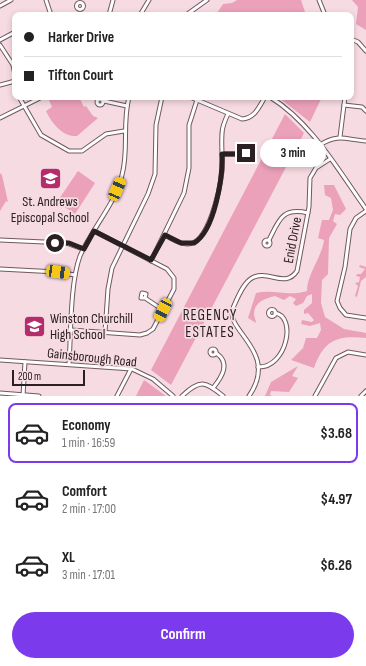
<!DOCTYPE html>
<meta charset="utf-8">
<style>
body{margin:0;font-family:"Sofia Sans Condensed",sans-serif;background:#f6f6f6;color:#222;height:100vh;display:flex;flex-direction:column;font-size:15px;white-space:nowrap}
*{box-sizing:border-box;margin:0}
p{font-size:13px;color:#767676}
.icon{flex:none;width:22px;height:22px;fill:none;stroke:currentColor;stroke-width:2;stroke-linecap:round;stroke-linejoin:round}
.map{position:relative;height:396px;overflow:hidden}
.panel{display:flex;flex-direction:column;background:#fff;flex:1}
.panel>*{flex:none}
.top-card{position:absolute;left:12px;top:12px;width:342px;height:88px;border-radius:8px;box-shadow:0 2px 6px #0003;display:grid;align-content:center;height:88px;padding:0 12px;background:#fff}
.scale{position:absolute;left:12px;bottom:10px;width:73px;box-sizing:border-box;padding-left:4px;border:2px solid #2a2023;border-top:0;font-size:11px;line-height:14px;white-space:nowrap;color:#2a2023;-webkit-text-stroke:3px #f7dbe3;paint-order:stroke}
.end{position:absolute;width:18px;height:18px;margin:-9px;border:5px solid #2a2023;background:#fff;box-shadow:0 0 0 2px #fff}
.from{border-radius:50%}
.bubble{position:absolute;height:28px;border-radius:14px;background:#fff;box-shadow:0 2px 6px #0003;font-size:13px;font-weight:700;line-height:28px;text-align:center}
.car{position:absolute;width:12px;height:24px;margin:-12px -6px;border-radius:5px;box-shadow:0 0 3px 1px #0007;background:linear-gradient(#f5c518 24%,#345 0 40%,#f5c518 0 76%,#345 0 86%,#f5c518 0)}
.top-card b{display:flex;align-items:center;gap:14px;height:38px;font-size:15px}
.top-card b+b{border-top:1px solid #e0e0e0}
.top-card i{width:10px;height:10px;background:#222}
ul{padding:7px 0 0;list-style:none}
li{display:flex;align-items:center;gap:12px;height:60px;margin:0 8px 6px;padding:0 4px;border:2px solid transparent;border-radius:8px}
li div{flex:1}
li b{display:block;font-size:15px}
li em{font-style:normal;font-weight:700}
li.active{border-color:#7c3aed}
li>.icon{width:36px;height:36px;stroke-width:1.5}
.cta{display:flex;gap:8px;margin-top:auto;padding:8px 12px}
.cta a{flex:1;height:46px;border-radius:24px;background:#7c3aed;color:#fff;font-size:16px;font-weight:700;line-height:46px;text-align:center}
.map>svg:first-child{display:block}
.green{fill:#eba1b9}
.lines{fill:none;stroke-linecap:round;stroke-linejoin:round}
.minor-casing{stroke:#705860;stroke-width:5}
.minor{stroke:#fff;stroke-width:3}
.route{stroke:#2a2023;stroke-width:5}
.labels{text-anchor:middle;stroke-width:3.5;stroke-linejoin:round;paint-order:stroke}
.poi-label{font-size:14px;fill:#2a2023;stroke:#f7dbe3}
.street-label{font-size:14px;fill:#2a2023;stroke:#f7dbe3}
.neighbourhood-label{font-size:15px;letter-spacing:1px;fill:#2a2023;stroke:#f7dbe3}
</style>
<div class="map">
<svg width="366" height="396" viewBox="0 0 366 396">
<rect width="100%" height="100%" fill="#f7dbe3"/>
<g class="green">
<path d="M237,0H301L306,15H214L217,13L223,4L232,3Z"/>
<path d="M352,0H366V30L356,24L358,7Z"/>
<path d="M51,97H67L68,99L79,97L84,107L86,106L93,116L98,118L77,136C62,137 51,122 46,111L52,107L48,98Z"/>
<path d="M278,97H322L310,122Z"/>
<path d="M285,114L304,133L171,385L151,370Z"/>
<path d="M78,171L95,183L75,214L57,202Z"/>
<path d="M0,173L2,175L8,202L6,201L0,211Z"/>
<path d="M324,185H334L346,209L340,215L335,214L333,221L337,224L329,238L328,274L322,280L321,303L325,317L344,329L366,333V338C337,335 324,340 314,368L291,360L303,348L306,338H317L321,330L320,323L310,326L301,324L302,320L312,322L314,320L308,313L304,314V310L312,303V294L307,296L303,303L296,306L293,303L296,299L290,296L284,300L275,296C266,298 254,302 254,314C254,317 256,320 256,323L248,318L256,293C273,289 290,297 307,291C307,274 322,257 324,240L318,238L322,220H329L333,210L331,198L325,195Z"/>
<path d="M360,265L366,267V277L361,281L357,297L355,296L358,286L355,283L359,282L360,277L356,276L357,274H361L365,269L359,267Z"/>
<path d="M298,366L292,376L298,378L289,392L271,391L270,395L272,396H265L271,382Z"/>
<path d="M144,380L166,396H136Z"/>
</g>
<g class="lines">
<defs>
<g id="minor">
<path d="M46,0L51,15"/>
<path d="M319,0L325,15"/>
<circle cx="80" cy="6" r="3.5"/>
<path d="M0,6L11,0"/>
<path d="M109,15L113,0"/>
<path d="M140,15L149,0"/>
<path d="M186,15L207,0"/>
<path d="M351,39L358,42L366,51"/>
<path d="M0,40L15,32"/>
<path d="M0,45L13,65L15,75"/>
<path d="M0,85L15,81"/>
<path d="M19,97L41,135L69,151H82L106,134L124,131"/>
<path d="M190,97L242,119C255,118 259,107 265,97"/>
<path d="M270,97C312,123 338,170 366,209"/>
<circle cx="100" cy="102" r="3"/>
<path d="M104,101L127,106"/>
<path d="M344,105L362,107L366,111"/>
<path d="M0,118L42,97"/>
<path d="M340,137L345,97"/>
<path d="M320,145C338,133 347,140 366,141"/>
<path d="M222,154H240L243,157L246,153L242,151L240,154"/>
<path d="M366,211L356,218L350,229L345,267L337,301L340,308L346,315L366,318"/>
<path d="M165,235C171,239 179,244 187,244C209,245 220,188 222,171C223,159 221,146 222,134C222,127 225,120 228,114"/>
<circle cx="267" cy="243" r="3"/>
<path d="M0,240L66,243L83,249"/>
<path d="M269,240C279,220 282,207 308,213"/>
<path d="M151,261L184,193L189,168V125L197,100"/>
<path d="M0,269L57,272L75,275"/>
<path d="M145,298L146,294L142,293L141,298H145L163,310"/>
<circle cx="272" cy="313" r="3.5"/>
<path d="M71,330L140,335L147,333L153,329L174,289V278L167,269L94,231"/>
<path d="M105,332L108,289L112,268L148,194L155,174L156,125L162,97"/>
<circle cx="213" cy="352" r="3"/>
<path d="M0,360L132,369L153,379L173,396"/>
<path d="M69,364C71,334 70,283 80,256C92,228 115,205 122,175C129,150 122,124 129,97"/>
<path d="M258,367C287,368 297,316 275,313"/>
<path d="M213,388C222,377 231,363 216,353"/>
<path d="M0,393L39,396"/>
<path d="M23,396L25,362"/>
<path d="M117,396L131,369"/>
<path d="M182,396C200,379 205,381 223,396"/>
<path d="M249,396C280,351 224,331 233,308C237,299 243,283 252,278C268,269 285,289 297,271L309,207L310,178L316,168L330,159"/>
<path d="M315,396L336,358L348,352L366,355"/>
<path d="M361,396L366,391"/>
</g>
</defs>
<use href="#minor" class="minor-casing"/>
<use href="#minor" class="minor"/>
</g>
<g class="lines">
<path class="route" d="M55,243H69L84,249L94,231L151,260L165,235L181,243H194C215,231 223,176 222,154H240L244,150L246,153"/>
</g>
<defs>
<symbol id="school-square" viewBox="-11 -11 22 22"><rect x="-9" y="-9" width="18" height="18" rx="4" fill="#b52c6b" stroke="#f7dbe3"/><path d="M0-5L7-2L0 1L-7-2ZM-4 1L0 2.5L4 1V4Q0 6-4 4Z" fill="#fff"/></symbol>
</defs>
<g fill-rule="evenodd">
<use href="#school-square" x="38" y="166" width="25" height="25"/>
<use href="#school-square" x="22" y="314" width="25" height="25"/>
</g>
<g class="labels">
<g class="poi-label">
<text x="50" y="206">St. Andrews<tspan x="50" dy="16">Episcopal School</tspan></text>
<text x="50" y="323" text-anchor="start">Winston Churchill<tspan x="50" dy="16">High School</tspan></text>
</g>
<g class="street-label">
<text transform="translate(292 240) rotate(-79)" y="5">Enid Drive</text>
<text transform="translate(92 357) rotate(6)" y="5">Gainsborough Road</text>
</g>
<g class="neighbourhood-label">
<text x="210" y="320">REGENCY<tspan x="210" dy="17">ESTATES</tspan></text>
</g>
</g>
</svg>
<div class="scale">200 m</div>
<i class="end from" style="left:55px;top:243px"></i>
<i class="end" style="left:246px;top:153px"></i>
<div class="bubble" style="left:260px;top:139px;width:66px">3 min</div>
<i class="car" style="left:117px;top:189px;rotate:23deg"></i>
<i class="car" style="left:58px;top:272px;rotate:98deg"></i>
<i class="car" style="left:163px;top:310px;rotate:206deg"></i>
<div class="top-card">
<b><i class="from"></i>Harker Drive</b>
<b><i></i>Tifton Court</b>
</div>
</div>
<section class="panel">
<ul>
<li class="active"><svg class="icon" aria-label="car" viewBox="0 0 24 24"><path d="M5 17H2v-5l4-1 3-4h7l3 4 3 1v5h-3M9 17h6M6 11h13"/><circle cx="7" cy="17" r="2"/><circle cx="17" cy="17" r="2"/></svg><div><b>Economy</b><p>1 min · 16:59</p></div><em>$3.68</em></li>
<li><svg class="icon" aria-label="car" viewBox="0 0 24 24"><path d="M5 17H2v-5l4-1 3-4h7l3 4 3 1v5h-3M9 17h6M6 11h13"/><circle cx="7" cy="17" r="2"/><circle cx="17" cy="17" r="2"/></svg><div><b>Comfort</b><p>2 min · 17:00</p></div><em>$4.97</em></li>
<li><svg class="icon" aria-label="car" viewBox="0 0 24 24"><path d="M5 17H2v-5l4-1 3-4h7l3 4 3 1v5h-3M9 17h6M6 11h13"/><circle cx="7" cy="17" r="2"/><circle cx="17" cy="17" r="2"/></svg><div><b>XL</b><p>3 min · 17:01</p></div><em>$6.26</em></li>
</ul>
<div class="cta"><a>Confirm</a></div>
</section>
